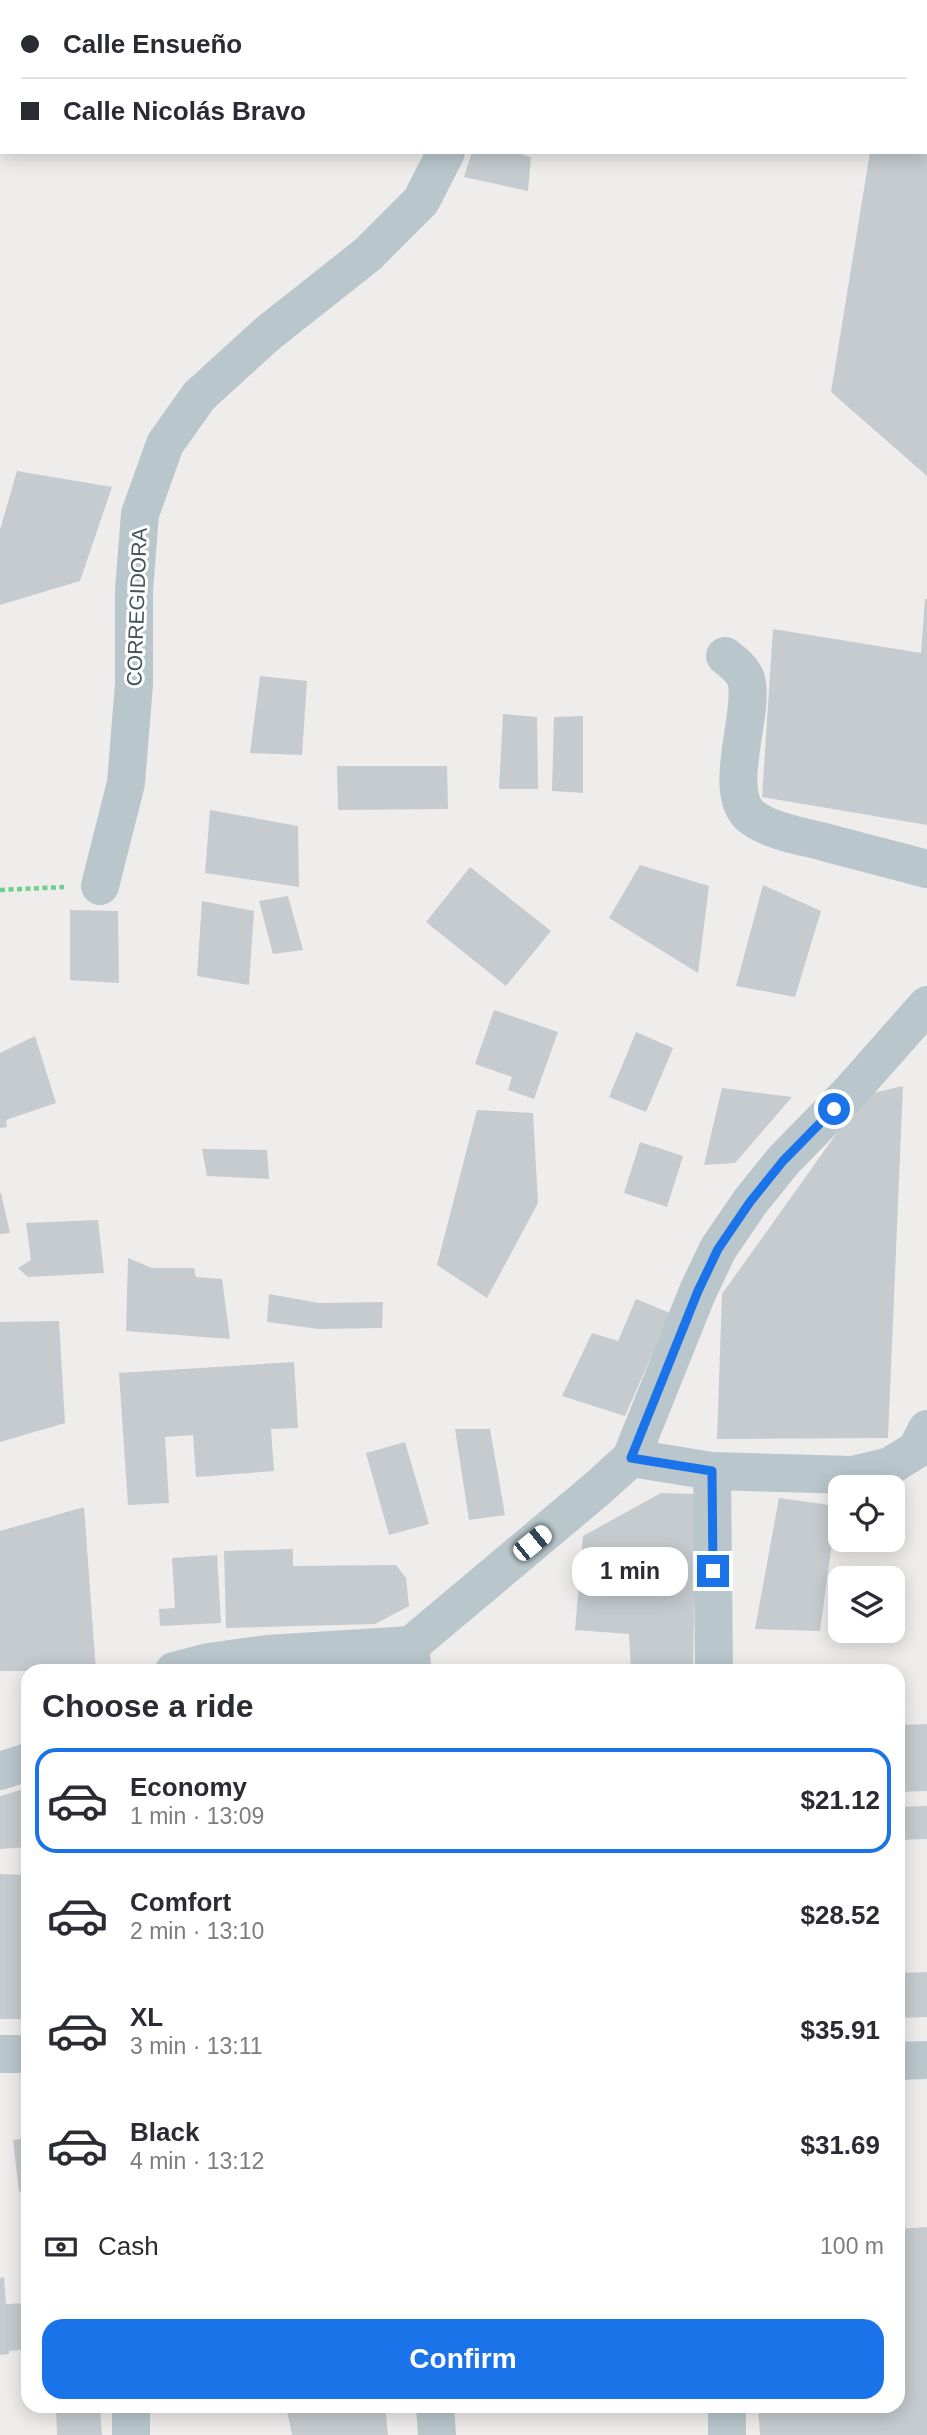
<!DOCTYPE html>
<meta charset="utf-8">
<style>
body{margin:0;font-family:Arial,sans-serif;background:#f2f2f3;color:#2b2b33;height:100vh;display:flex;flex-direction:column;font-size:26px;white-space:nowrap}
*{box-sizing:border-box;margin:0}
p{font-size:23px;color:#7c7c81}
.icon{flex:none;width:38px;height:38px;fill:none;stroke:currentColor;stroke-width:2;stroke-linecap:round;stroke-linejoin:round}
.map{position:relative;flex:1;overflow:hidden}
.drawer{position:absolute;left:21px;top:1664px;width:884px;height:749px;display:flex;flex-direction:column;background:#fff;border-radius:21px;box-shadow:0 4px 18px #0003}
.drawer>*{flex:none}
.hud{position:absolute;left:0px;top:0px;width:928px;height:154px;box-shadow:0 4px 18px #0003;display:grid;align-content:center;height:154px;padding:0 21px;background:#fff}
.buttons{position:absolute;left:828px;top:1475px;display:grid;gap:14px}
.buttons a{display:grid;place-items:center;width:77px;height:77px;border-radius:14px;background:#fff;box-shadow:0 4px 18px #0003;font-size:35px}
.end{position:absolute;width:32px;height:32px;margin:-16px;border:9px solid #1a73e8;background:#fff;box-shadow:0 0 0 4px #fff}
.from{border-radius:50%}
.bubble{position:absolute;height:49px;border-radius:21px;background:#fff;box-shadow:0 4px 18px #0003;font-size:23px;font-weight:700;line-height:49px;text-align:center}
.car{position:absolute;width:21px;height:42px;margin:-21px -10px;border-radius:9px;box-shadow:0 0 5px 2px #0007;background:linear-gradient(#fff 24%,#345 0 40%,#fff 0 76%,#345 0 86%,#fff 0)}
.hud b{display:flex;align-items:center;gap:24px;height:66px;font-size:26px}
.hud b+b{border-top:2px solid #e1e1e2}
.hud i{width:18px;height:18px;background:#2b2b33}
ul{padding:0;list-style:none}
li{display:flex;align-items:center;gap:21px;height:105px;margin:0 14px 10px;padding:0 7px;border:4px solid transparent;border-radius:21px}
li div{flex:1}
li b{display:block;font-size:26px}
li em{font-style:normal;font-weight:700}
li.current{border-color:#1a73e8}
li>.icon{width:63px;height:63px;stroke-width:1.5}
h2{padding:0 21px;font-size:32px;line-height:84px}
.pay{display:flex;align-items:center;gap:18px;height:77px;padding:0 21px;font-size:26px}
.pay p{margin-inline-start:auto}
.cta{display:flex;gap:14px;margin-top:auto;padding:14px 21px}
.cta a{flex:1;height:80px;border-radius:21px;background:#1a73e8;color:#fff;font-size:28px;font-weight:700;line-height:80px;text-align:center}
.map>svg:first-child{display:block}
.building{fill:#c6cbcf}
.lines{fill:none;stroke-linecap:round;stroke-linejoin:round}
.path{stroke:#6ecf8e;stroke-width:4.5;stroke-dasharray:5 3.5;stroke-linecap:butt}
.minor{stroke:#b9c7cc;stroke-width:38}
.tertiary{stroke:#b9c7cc;stroke-width:38}
.route{stroke:#1a73e8;stroke-width:9}
.labels{text-anchor:middle;stroke-width:6;stroke-linejoin:round;paint-order:stroke}
.street-label{font-size:21px;fill:#44545a;stroke:#fff}
</style>
<div class="map">
<svg width="927" height="2435" viewBox="0 0 927 2435">
<rect width="100%" height="100%" fill="#efecec"/>
<g class="building">
<path d="M472,152H514L531,157L528,191L464,177Z"/>
<path d="M870,152H927V476L831,392Z"/>
<path d="M17,471L112,487L80,581L0,605V530Z"/>
<path d="M925,599H927V825L762,797L773,629L921,653Z"/>
<path d="M260,676L307,681L302,755L250,753Z"/>
<path d="M503,714L537,717L538,789H499Z"/>
<path d="M583,716V793L552,791L554,717Z"/>
<path d="M337,766H447L448,809L338,810Z"/>
<path d="M210,810L298,826L299,887L205,873Z"/>
<path d="M640,865L709,886L698,973L609,918Z"/>
<path d="M470,867L551,931L506,986L426,922Z"/>
<path d="M763,885L821,911L795,997L736,986Z"/>
<path d="M288,896L303,950L273,954L259,901Z"/>
<path d="M202,901L254,911L249,985L197,976Z"/>
<path d="M70,910L118,911L119,983L70,980Z"/>
<path d="M494,1010L558,1032L534,1099L508,1090L512,1077L475,1064Z"/>
<path d="M636,1032L673,1048L646,1112L609,1097Z"/>
<path d="M35,1036L56,1103L6,1120L7,1127L0,1128V1053Z"/>
<path d="M903,1086L888,1438L717,1439L722,1294L864,1095Z"/>
<path d="M722,1088L792,1097L735,1163L704,1165Z"/>
<path d="M477,1110L533,1113L538,1203L487,1298L437,1265Z"/>
<path d="M640,1142L683,1156L667,1207L624,1193Z"/>
<path d="M202,1149L267,1150L269,1179L207,1176Z"/>
<path d="M0,1193H1L10,1233L0,1234Z"/>
<path d="M98,1220L104,1273L28,1277L18,1268L31,1260L26,1223Z"/>
<path d="M128,1258L152,1268H194L196,1277L222,1279L230,1339L126,1331Z"/>
<path d="M269,1294L319,1303L383,1302L382,1328L319,1329L267,1322Z"/>
<path d="M636,1299L670,1313L625,1416L562,1396L592,1333L618,1341Z"/>
<path d="M59,1321L65,1423L0,1442V1322Z"/>
<path d="M294,1362L298,1428L271,1429L274,1471L196,1477L193,1435L165,1437L169,1503L128,1505L119,1373Z"/>
<path d="M455,1429H490L505,1515L469,1520Z"/>
<path d="M405,1442L429,1524L389,1535L366,1453Z"/>
<path d="M661,1493L696,1494L693,1671H631L629,1634L575,1630L583,1536Z"/>
<path d="M779,1498L837,1506L820,1631L755,1629Z"/>
<path d="M84,1507L96,1671H0V1531Z"/>
<path d="M293,1549V1566L396,1565L406,1578L409,1606L375,1624L226,1628L224,1551Z"/>
<path d="M217,1555L221,1623L160,1626L159,1609L175,1608L172,1558Z"/>
<path d="M927,1724V1791L898,1792V1725Z"/>
<path d="M28,1788V1847L0,1849V1796Z"/>
<path d="M927,1806V1839L898,1840V1807Z"/>
<path d="M0,1874L28,1875V2019H0Z"/>
<path d="M927,1972V2017L898,2018V1973Z"/>
<path d="M28,2138V2191L19,2192L13,2140Z"/>
<path d="M927,2227V2435H760L758,2406H898V2229Z"/>
<path d="M4,2277L6,2304L28,2303V2349L9,2351V2354L0,2355V2278Z"/>
<path d="M56,2406H100L102,2435H57Z"/>
<path d="M286,2406H385L388,2435H292Z"/>
</g>
<g class="lines">
<path class="path" d="M0,890L64,887"/>
<g class="minor">
<path d="M500,2L501,0"/>
<path d="M725,656C733,662 742,669 746,679C756,712 719,794 753,818C773,832 801,836 824,842C858,851 893,860 927,869"/>
<path d="M100,886L126,783L134,684V590L140,514L165,444L199,396L267,334L368,254L421,201L446,152"/>
<path d="M712,1471L714,1671"/>
<path d="M174,1671L209,1662L267,1654L411,1645"/>
<path d="M0,1771L28,1762"/>
<path d="M898,2061L927,2060"/>
<path d="M131,2406V2435"/>
<path d="M435,2406L437,2435"/>
<path d="M727,2406V2435"/>
</g>
<g class="tertiary">
<path d="M631,1458L712,1471L853,1475L890,1466L916,1450L927,1429"/>
<path d="M412,1671L411,1645L598,1488L631,1458L698,1291L718,1249L750,1202L783,1161L851,1091L927,1005"/>
<path d="M0,2054H28"/>
</g>
</g>
<g class="lines">
<path class="route" d="M713,1571L712,1471L631,1458L698,1291L718,1249L750,1202L783,1161L834,1109"/>
</g>
<g class="labels">
<g class="street-label">
<text transform="translate(137 607) rotate(-88)" y="7">CORREGIDORA</text>
</g>
</g>
</svg>
<div class="buttons">
<a><svg class="icon" aria-label="locate" viewBox="0 0 24 24"><circle cx="12" cy="12" r="6"/><path d="M12 2v4M12 18v4M2 12h4M18 12h4"/></svg></a>
<a><svg class="icon" aria-label="layers" viewBox="0 0 24 24"><path d="M12 4l9 5-9 5-9-5zM3 14l9 5 9-5"/></svg></a>
</div>
<i class="end from" style="left:834px;top:1109px"></i>
<i class="end" style="left:713px;top:1571px"></i>
<div class="bubble" style="left:572px;top:1547px;width:116px">1 min</div>
<i class="car" style="left:532px;top:1543px;rotate:51deg"></i>
<div class="hud">
<b><i class="from"></i>Calle Ensueño</b>
<b><i></i>Calle Nicolás Bravo</b>
</div>
<section class="drawer">
<h2>Choose a ride</h2>
<ul>
<li class="current"><svg class="icon" aria-label="car" viewBox="0 0 24 24"><path d="M5 17H2v-5l4-1 3-4h7l3 4 3 1v5h-3M9 17h6M6 11h13"/><circle cx="7" cy="17" r="2"/><circle cx="17" cy="17" r="2"/></svg><div><b>Economy</b><p>1 min · 13:09</p></div><em>$21.12</em></li>
<li><svg class="icon" aria-label="car" viewBox="0 0 24 24"><path d="M5 17H2v-5l4-1 3-4h7l3 4 3 1v5h-3M9 17h6M6 11h13"/><circle cx="7" cy="17" r="2"/><circle cx="17" cy="17" r="2"/></svg><div><b>Comfort</b><p>2 min · 13:10</p></div><em>$28.52</em></li>
<li><svg class="icon" aria-label="car" viewBox="0 0 24 24"><path d="M5 17H2v-5l4-1 3-4h7l3 4 3 1v5h-3M9 17h6M6 11h13"/><circle cx="7" cy="17" r="2"/><circle cx="17" cy="17" r="2"/></svg><div><b>XL</b><p>3 min · 13:11</p></div><em>$35.91</em></li>
<li><svg class="icon" aria-label="car" viewBox="0 0 24 24"><path d="M5 17H2v-5l4-1 3-4h7l3 4 3 1v5h-3M9 17h6M6 11h13"/><circle cx="7" cy="17" r="2"/><circle cx="17" cy="17" r="2"/></svg><div><b>Black</b><p>4 min · 13:12</p></div><em>$31.69</em></li>
</ul>
<div class="pay"><svg class="icon" aria-label="cash" viewBox="0 0 24 24"><path d="M3 7h18v10H3z"/><circle cx="12" cy="12" r="2"/></svg>Cash<p>100 m</p></div>
<div class="cta"><a>Confirm</a></div>
</section>
</div>
